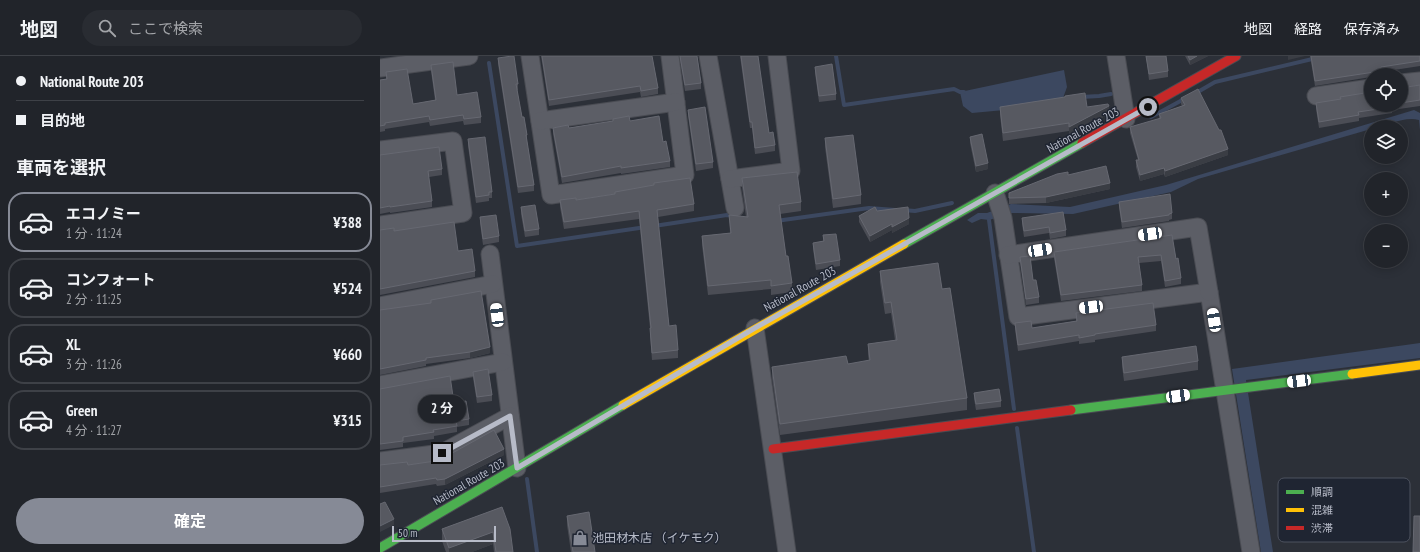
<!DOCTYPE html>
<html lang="ja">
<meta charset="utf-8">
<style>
body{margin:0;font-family:"PT Sans Narrow","Noto Sans JP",sans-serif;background:#292c32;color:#f1f3f6;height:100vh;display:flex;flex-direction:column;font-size:15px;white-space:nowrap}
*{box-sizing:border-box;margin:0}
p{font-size:13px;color:#a2a4a8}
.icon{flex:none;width:22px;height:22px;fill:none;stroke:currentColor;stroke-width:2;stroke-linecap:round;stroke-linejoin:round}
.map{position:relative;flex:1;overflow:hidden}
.sheet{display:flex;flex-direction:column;background:#21242a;width:380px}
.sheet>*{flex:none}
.hud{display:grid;align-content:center;height:88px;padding:0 16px;background:#21242a}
.fabs{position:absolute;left:984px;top:12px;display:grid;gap:8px}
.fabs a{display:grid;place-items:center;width:44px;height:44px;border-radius:50%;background:#21242a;box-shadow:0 2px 10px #0003,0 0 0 1px #3e4147;font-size:20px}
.scale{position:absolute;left:12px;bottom:10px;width:104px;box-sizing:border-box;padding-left:4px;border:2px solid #b7bbc8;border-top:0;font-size:11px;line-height:14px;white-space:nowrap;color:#b7bbc8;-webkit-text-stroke:3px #1f2532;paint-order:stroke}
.end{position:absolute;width:18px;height:18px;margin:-9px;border:5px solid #b7bbc8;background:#111;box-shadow:0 0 0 2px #111}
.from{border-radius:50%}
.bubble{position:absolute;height:28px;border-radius:14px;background:#21242a;box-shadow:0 2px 10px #0003,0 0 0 1px #3e4147;font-size:13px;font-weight:700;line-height:28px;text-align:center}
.car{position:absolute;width:12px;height:24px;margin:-12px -6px;border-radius:5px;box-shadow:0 0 3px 1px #0007;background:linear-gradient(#fff 24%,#345 0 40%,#fff 0 76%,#345 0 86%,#fff 0)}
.hud b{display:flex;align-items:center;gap:14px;height:38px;font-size:15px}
.hud b+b{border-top:1px solid #3e4147}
.hud i{width:10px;height:10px;background:#f1f3f6}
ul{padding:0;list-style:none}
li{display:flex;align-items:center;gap:12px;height:60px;margin:0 8px 6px;padding:0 8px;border:2px solid #3e4147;border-radius:16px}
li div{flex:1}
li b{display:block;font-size:15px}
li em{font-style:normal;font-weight:700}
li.active{border-color:#868a96}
li>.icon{width:36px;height:36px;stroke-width:1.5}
h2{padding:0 16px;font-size:18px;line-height:48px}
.primary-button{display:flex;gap:8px;margin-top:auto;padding:8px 16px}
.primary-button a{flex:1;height:46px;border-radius:24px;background:#868a96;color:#fff;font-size:16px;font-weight:700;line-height:46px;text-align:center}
header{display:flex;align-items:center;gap:24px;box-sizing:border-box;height:56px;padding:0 20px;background:#21242a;border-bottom:1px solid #3e4147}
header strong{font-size:19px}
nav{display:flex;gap:22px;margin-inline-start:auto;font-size:14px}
.search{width:280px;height:36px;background:#292c32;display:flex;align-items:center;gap:10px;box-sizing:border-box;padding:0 14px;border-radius:22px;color:#a2a4a8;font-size:15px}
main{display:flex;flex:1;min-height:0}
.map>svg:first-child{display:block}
.water{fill:#3c4860}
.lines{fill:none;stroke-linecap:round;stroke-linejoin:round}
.stream{stroke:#3c4860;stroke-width:4}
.street-casing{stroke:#4a4c53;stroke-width:19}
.fast-casing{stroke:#4a4c53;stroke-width:11}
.slow-casing{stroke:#4a4c53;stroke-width:11}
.jam-casing{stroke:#4a4c53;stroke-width:11}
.street{stroke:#5c5e66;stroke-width:17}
.fast{stroke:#4caf50;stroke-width:9}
.slow{stroke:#ffc107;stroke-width:9}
.jam{stroke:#c62828;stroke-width:9}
.wall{fill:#4b4d55}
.shaded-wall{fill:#3a3d44}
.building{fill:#575961;stroke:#666871}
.route{stroke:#b7bbc8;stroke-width:5}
.labels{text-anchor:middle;stroke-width:3;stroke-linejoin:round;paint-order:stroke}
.street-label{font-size:12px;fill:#b7bbc8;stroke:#1f2532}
.poi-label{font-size:12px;fill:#b7bbc8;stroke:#1f2532;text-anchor:start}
.key{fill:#1f2532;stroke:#4d525f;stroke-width:1}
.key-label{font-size:11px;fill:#b7bbc8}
</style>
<header>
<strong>地図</strong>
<div class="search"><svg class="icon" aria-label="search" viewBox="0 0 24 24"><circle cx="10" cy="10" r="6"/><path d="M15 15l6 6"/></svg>ここで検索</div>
<nav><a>地図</a><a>経路</a><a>保存済み</a></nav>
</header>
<main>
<section class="sheet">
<div class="hud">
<b><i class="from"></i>National Route 203</b>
<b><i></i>目的地</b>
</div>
<h2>車両を選択</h2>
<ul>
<li class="active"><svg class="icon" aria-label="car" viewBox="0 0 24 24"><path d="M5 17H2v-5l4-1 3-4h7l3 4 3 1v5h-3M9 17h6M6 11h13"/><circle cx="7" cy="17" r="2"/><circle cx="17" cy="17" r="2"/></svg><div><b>エコノミー</b><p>1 分 · 11:24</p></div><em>¥388</em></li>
<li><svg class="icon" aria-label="car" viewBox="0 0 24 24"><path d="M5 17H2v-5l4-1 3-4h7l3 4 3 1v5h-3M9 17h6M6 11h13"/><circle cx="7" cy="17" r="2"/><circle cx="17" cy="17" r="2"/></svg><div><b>コンフォート</b><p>2 分 · 11:25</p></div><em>¥524</em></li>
<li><svg class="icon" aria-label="car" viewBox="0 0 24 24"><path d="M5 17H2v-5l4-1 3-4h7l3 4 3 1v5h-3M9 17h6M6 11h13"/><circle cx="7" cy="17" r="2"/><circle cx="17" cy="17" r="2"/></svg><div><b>XL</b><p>3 分 · 11:26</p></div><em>¥660</em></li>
<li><svg class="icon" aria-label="car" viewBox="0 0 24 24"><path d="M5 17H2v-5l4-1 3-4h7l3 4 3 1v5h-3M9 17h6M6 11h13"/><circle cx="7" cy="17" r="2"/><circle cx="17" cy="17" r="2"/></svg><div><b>Green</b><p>4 分 · 11:27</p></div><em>¥315</em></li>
</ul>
<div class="primary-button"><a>確定</a></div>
</section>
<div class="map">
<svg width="1040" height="496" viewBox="0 0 1040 496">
<rect width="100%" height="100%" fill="#2c3038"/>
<g class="water">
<path d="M684,14L687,31L683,42L666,50L592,57L583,50L580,36Z"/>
<path d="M1034,54L1040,57V74L1039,64C1023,60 1007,71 991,71V73L818,123L791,136L693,158L632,157L609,164L601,163L592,167L587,164L598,157H607L631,148L690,151L786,129Z"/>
<path d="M1040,287V302L866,324L893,496H881L852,313Z"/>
</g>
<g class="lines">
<g class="stream">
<path d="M456,0L464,49L574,33L580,36H584"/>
<path d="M109,7L137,190L266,171"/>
<path d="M816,37L835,26L945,0"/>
<path d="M701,41L719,40L731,38"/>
<path d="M771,61L806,42"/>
<path d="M523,154L535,155L572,147"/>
<path d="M609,164L634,353"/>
<path d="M396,165L489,152L515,154"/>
<path d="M274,170L347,159L354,160"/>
<path d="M637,372L654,496"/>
<path d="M147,423L157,496"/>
</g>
<defs>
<g id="street">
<path d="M150,0L171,139L305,119L290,0"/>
<path d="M328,0L355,152"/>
<path d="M736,0L746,63"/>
<path d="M0,12L89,0"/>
<path d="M1021,27L1040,25"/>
<path d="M936,40L991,32"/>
<path d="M160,65L296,46"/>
<path d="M0,94L73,85L83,157L0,169"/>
<path d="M350,123L411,115L397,0"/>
<path d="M615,137L623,162L638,261L829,236L871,496"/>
<path d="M110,198L137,412"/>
<path d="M628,199L818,171L829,236"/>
<path d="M0,250L113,228"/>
<path d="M375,272L407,496"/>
<path d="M0,329L123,306"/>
<path d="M0,405L62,397L130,360"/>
</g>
<g id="fast">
<path d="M524,188L702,87"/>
<path d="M691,354L972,318"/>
<path d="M0,492L243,349"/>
</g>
<g id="slow">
<path d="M972,318L1040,309"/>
<path d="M243,349L524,188"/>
</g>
<g id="jam">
<path d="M702,87L856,0"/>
<path d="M393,393L691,354"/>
</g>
</defs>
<use href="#street" class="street-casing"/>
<use href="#fast" class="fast-casing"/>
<use href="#slow" class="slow-casing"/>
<use href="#jam" class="jam-casing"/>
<use href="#street" class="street"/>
<use href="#fast" class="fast"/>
<use href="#slow" class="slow"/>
<use href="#jam" class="jam"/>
</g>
<g class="wall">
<path d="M161,0H272L278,32V38L261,41L260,36L169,50Z"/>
<path d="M299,0H317L321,27V33L305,35Z"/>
<path d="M360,0H378L389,77L395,89V95L375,98L372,72H370Z"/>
<path d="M766,0H786L788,15V21L769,24Z"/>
<path d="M805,0H828L810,9Z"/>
<path d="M930,0H1040V10L1001,16V19H991V21L935,30Z"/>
<path d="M118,2L138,28V34H137L142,61L147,79V85L154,129V135L138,137L118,8Z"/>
<path d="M51,9L77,39L101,61V67L84,69L83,65L50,70L49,66L5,73V75L0,76V24L6,23V16L33,48L55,44L51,15Z"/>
<path d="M435,11L456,38V44L439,46L435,17Z"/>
<path d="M1040,29V50L1012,54V57L979,62V65L939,72L936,53V47L991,49H1021V32Z"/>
<path d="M801,42L848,99L785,121L784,118L760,125L756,111V104H758L750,77V71L779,63V58L802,50L801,48Z"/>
<path d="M620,51H707L729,58L689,79V75L623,85L620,59Z"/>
<path d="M308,54L333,106V112L316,115L308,60Z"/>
<path d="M233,63L250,65L283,86L290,105V111L241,118V117L182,127L173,78V72H189L233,65Z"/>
<path d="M590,81L608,113L596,116L590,87Z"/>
<path d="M445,82L481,139V148L453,152L445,91Z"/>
<path d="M88,83L112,136V142H109V145L96,147L88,90Z"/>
<path d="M0,99L62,113V119L49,121L52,145V151L10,157V156L0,158Z"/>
<path d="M688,119L730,133L666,147L629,148V137Z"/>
<path d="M362,122L421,146V155L400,158L406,200L412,227V236L391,239V233L328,239L322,189V180L350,177L349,159L366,161L362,131Z"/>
<path d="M274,127L314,148V155L278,161L289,270L298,294V302L272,304L270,279V272L259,163L184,173L180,151V144H196L235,138L274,129Z"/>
<path d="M739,146L792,157V163L789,164V165L742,172L739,152Z"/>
<path d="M141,151L159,173V179L145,181L141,158Z"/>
<path d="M497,155L529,168L512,177V174L490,186L479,166V160Z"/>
<path d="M100,161L119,180V186L103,189L100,167Z"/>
<path d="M642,162L686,174V180L670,183L669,177L644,181L642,168Z"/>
<path d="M0,174L14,175L78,195L95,215V221L0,239Z"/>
<path d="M443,179L460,204V210L436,214L433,193V187L443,185Z"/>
<path d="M792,179L796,203L801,222V228L785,231L781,205L759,207L762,229V235L681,245L674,202V196Z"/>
<path d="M640,201L653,224L659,241V247L646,249L640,207Z"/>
<path d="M500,215L562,233L587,342V354L400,379L392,322V311L468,308L489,305L488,299V288L515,284L511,257L505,258L500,226Z"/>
<path d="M0,254L110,297L90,302L46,308V310L0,319Z"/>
<path d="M696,257L776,269V275L715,284V286L699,288V285L638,295L635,273V267L652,272L696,265Z"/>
<path d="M742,301L818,305V314L744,325L742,310Z"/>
<path d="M93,316L112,339V345L97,347L93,322Z"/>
<path d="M0,333L74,347L89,363V369L77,371V376L54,380V383L23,387V391L0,394Z"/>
<path d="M594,337L621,345V351L596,354L594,343Z"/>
<path d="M124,399L65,429L57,430L56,428L0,437V409H28L67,404V400Z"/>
<path d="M122,451L133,496H114L113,488L92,496H66L62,485V473Z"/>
<path d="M187,460L215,496H191L187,469Z"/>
</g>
<g class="shaded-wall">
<path d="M817,0H828L810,9V4Z"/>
<path d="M908,0H925L908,4Z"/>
<path d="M729,50V58L689,79V71Z"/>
<path d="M848,93V99L785,121V115Z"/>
<path d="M608,107V113L596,116V110Z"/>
<path d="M784,112V118L760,125V119Z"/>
<path d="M730,127V133L666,147V141Z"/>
<path d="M529,162V168L512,177V171Z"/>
<path d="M512,168V174L490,186V180Z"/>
<path d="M110,291V297L90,302V296Z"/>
<path d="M124,393V399L65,429V423Z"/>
<path d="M14,463V469L0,476V470Z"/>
<path d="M113,476V488L92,496H69V492Z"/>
</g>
<g class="building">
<path d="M132,0H134L138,28H136L142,61H144L147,79H146L154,129L138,131L118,2Z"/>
<path d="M162,0H272L278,32L261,35L260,30L169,44Z"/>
<path d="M300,0H317L321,27L305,29Z"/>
<path d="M361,0H378L389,77L393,76L395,89L375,92L372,66H370Z"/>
<path d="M766,0H786L788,15L769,18Z"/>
<path d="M808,0H817L810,4Z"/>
<path d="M931,0H1040V5L1001,11V15L935,25Z"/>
<path d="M73,6L77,39L97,36L101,61L84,63L83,59L50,64L49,60L5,67V69L0,70V24L7,23L6,16L27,13L33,48L56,44L51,9Z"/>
<path d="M452,8L456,38L439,40L435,11Z"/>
<path d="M1040,29V44L1021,47V32Z"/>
<path d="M818,33L839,74H841L848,93L785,115L784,112L760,119L756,104H759L750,71L781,62L779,58L805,49L801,42Z"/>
<path d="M991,36V49H1012V51L978,56L979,59L939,66L936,47L961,43L960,41Z"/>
<path d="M705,37L707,51L728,48L729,50L689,71V67L623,77L620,51L685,41V40Z"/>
<path d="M325,51L333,106L316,108L308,54Z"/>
<path d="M249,60L250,65L279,60L283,86L286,85L290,105L241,112V110L182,121L173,72L188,69L189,72L233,65V63Z"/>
<path d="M602,78L608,107L596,110L590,81Z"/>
<path d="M473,79L481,139L453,143L445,82Z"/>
<path d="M105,81L112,136H109V139L96,141L88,83Z"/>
<path d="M59,91L62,113L48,115L52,145L10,151V150L0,152V99Z"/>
<path d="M726,110L730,127L666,141L629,142V137L677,118L688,116V119Z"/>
<path d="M417,116L421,146L399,149L406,200H408L412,227L391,230V224L328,230L322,180L351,177L349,159L368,161L362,122Z"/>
<path d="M310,122L314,148L277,154L289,270L296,269L298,294L272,297L270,272H271L259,155L184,166L180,144L196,142V144L235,138V136L274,129V127Z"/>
<path d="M790,138L792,157L789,158V159L742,166L739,146Z"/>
<path d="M155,149L159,173L145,175L141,151Z"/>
<path d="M495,151L497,155L528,151L529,162L512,171V168L490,180L479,160Z"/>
<path d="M683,156L686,174L670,177L669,171L644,175L642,162Z"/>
<path d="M116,159L119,180L103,183L100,161Z"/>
<path d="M74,166L78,195L92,193L95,215L0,233V174L14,172V175Z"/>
<path d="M456,178L460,204L436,208L433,187L444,185L443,179Z"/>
<path d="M792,179L796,203L798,202L801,222L785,225L781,199L758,201L762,229L681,239L674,196Z"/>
<path d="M650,200L653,224H656L659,241L646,243L640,201Z"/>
<path d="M558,207L562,233L570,232L587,342L400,368L392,311L466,300L468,308L490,304L488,288L517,284L511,246L505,247L500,215Z"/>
<path d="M101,235L110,291L90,296L46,302V304L0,313V254L51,247V244Z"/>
<path d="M773,247L776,269L715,278V279L699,282V279L638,289L635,267L651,265L652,272L697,265L696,257Z"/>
<path d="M816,290L818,305L744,317L742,301Z"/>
<path d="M108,313L112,339L97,341L93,316Z"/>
<path d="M70,320L74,347L86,345L89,363L76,365L77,370L53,374L54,376L23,381V385L0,388V333Z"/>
<path d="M619,333L621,345L596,348L594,337Z"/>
<path d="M114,374L124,393L65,423L57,424L56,422L0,431V409L27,406L28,409L69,403L67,400Z"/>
<path d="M5,446L14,463L0,470V448Z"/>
<path d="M122,451L130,473L133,496H116L113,476L69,492L62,473Z"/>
<path d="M209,456L215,496H193L187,460Z"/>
<path d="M1034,460H1040V496H1033Z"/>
</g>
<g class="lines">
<path class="route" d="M62,397L130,360L137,412L375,272L768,51"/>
</g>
<defs>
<symbol id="shop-bare" viewBox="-9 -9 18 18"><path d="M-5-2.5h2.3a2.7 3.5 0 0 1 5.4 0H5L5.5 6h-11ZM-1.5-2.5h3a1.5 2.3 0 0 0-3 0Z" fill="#868a96" stroke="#1f2532" stroke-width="2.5" paint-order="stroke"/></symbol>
</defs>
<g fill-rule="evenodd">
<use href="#shop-bare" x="189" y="471" width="22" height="22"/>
</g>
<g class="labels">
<g class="street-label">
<text transform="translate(703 74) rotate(-29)" y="4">National Route 203</text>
<text transform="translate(420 233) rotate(-29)" y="4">National Route 203</text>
<text transform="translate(89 426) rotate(-30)" y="4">National Route 203</text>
</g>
<g class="poi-label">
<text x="212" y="486">池田材木店 （イケモク）</text>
</g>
</g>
<rect x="898" y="422" width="132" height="64" rx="6" class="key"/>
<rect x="906" y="434" width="18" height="4" fill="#4caf50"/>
<rect x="906" y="452" width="18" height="4" fill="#ffc107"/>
<rect x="906" y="470" width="18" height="4" fill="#c62828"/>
<g class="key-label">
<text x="931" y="440">順調</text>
<text x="931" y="458">混雑</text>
<text x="931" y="476">渋滞</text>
</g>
</svg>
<div class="fabs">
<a><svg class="icon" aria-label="locate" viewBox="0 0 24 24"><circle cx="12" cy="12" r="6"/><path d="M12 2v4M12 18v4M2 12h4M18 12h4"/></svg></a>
<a><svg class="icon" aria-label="layers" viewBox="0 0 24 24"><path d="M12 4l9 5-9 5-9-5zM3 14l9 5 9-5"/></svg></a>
<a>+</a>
<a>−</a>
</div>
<div class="scale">50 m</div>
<i class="end from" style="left:768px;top:51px"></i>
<i class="end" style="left:62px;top:397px"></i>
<div class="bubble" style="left:38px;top:339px;width:48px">2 分</div>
<i class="car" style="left:770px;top:178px;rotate:262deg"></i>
<i class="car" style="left:660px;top:194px;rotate:81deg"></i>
<i class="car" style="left:711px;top:251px;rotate:263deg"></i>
<i class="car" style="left:117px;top:259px;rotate:353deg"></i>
<i class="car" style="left:834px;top:264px;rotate:351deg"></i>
<i class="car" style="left:919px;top:325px;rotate:263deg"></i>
<i class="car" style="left:798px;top:340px;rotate:82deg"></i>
</div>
</main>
